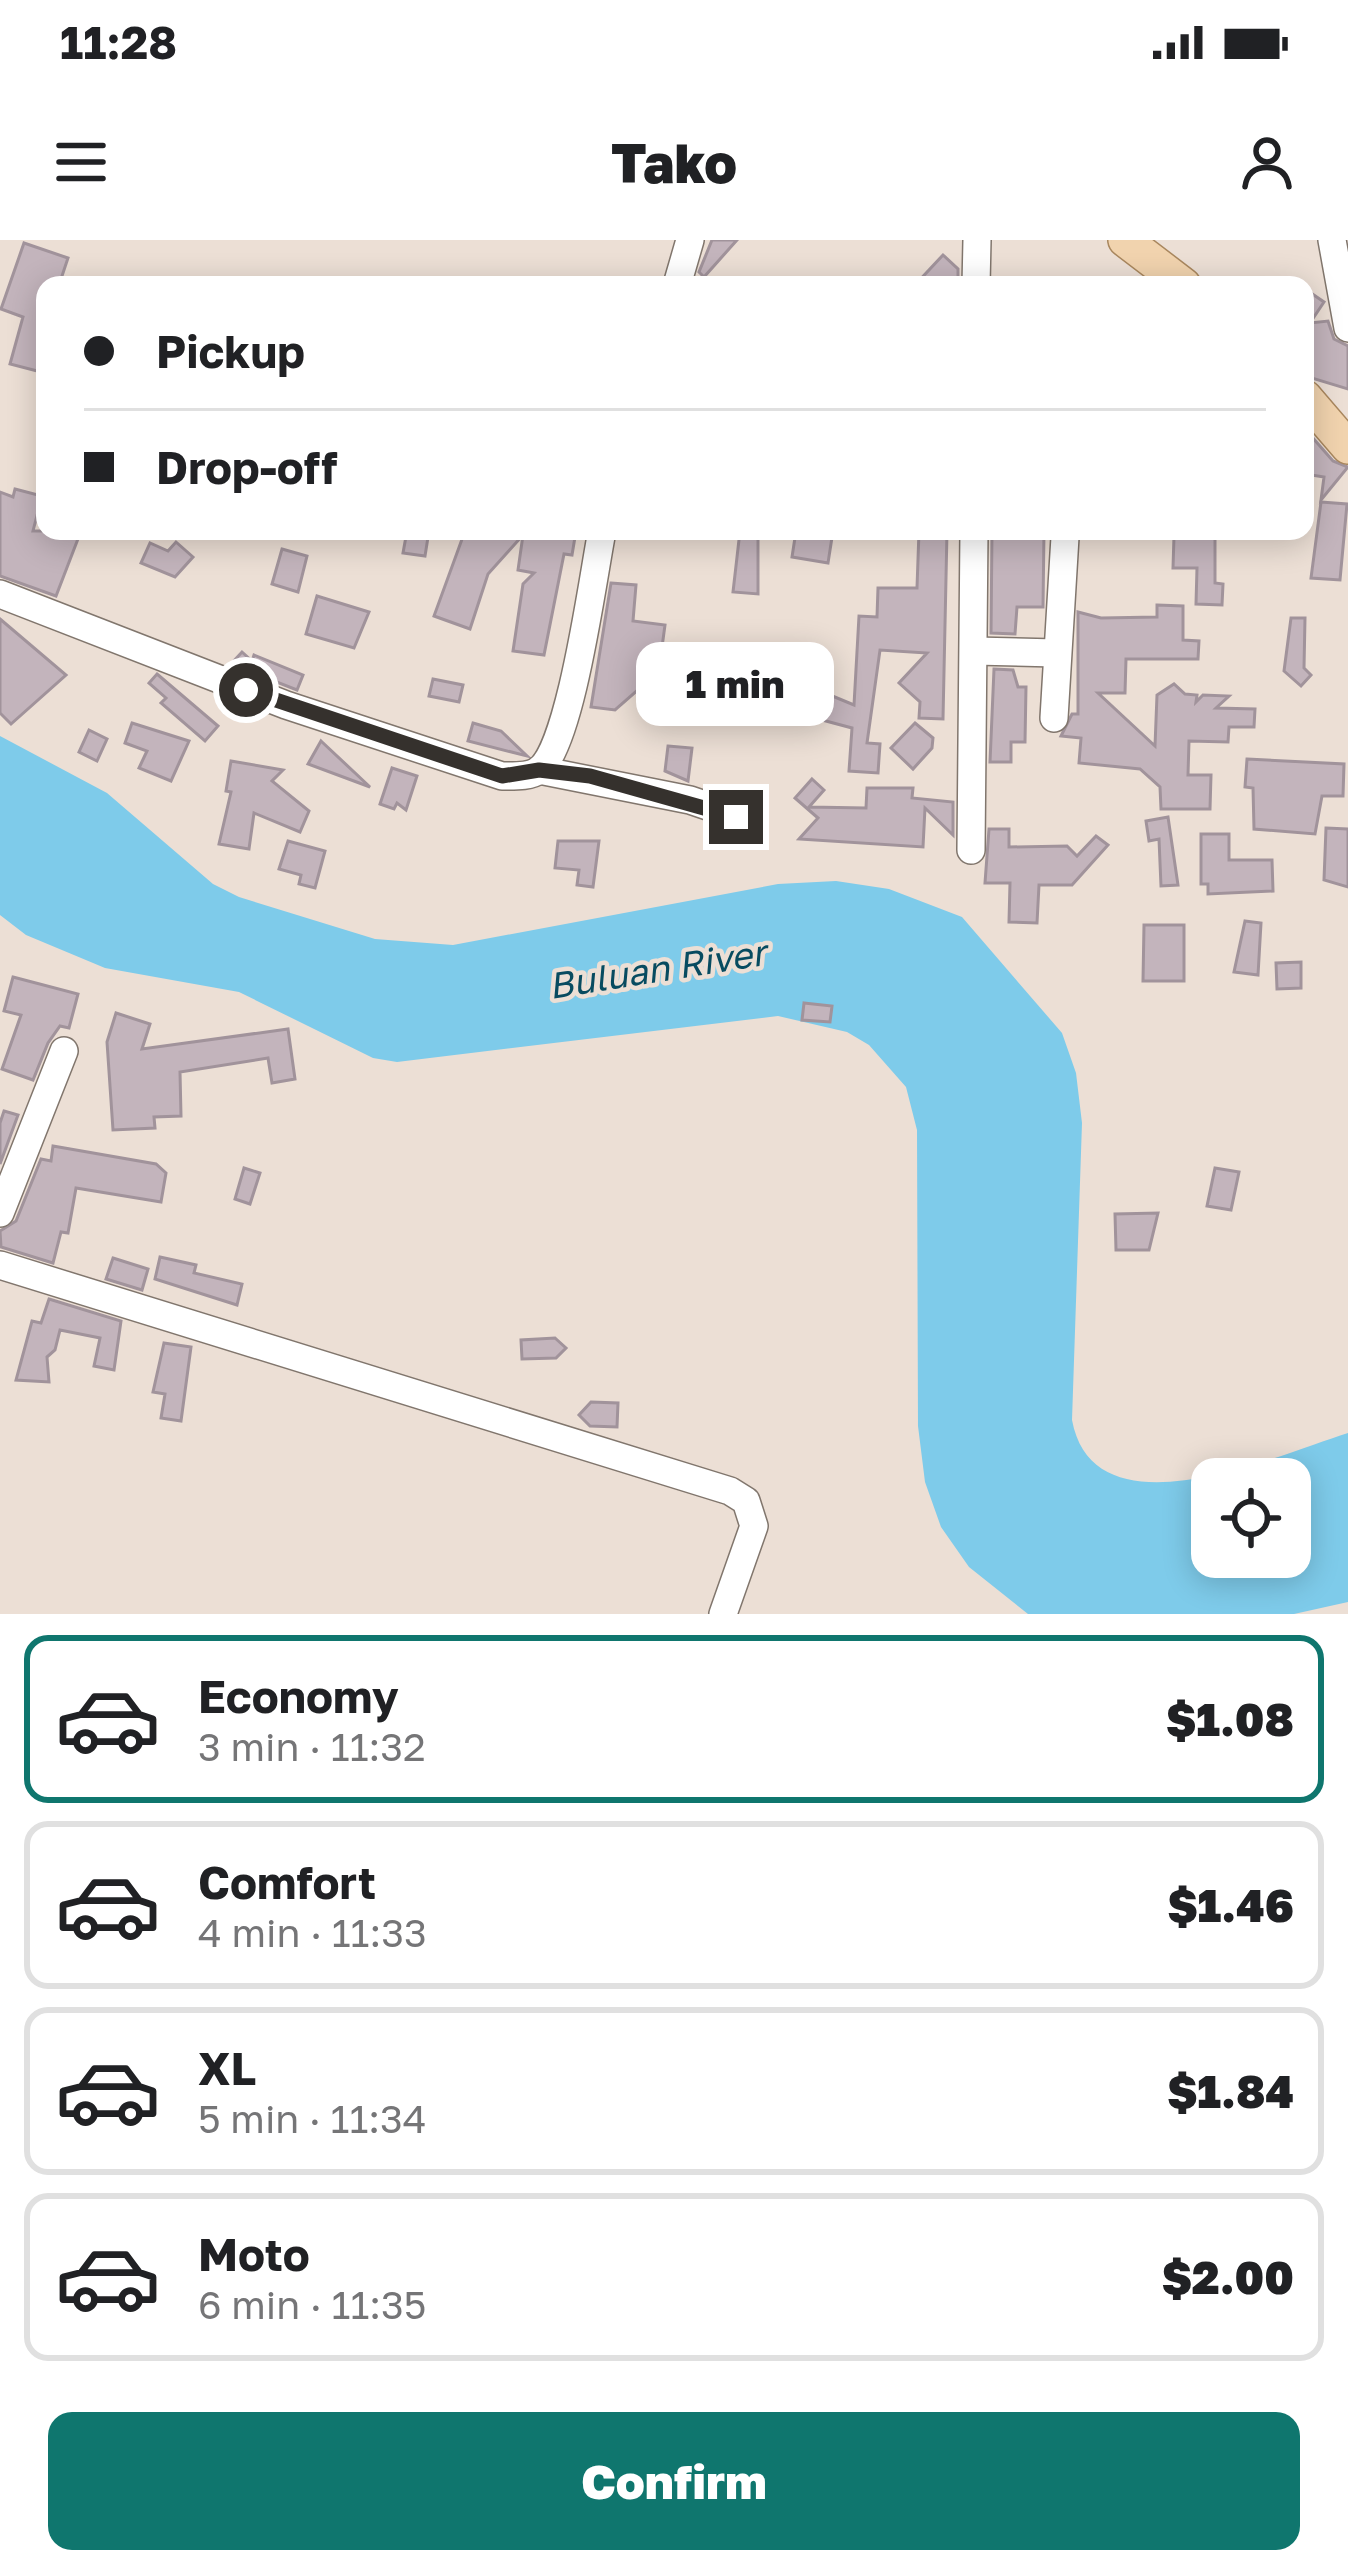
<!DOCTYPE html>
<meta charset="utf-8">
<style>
body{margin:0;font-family:"Golos Text",sans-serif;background:#f6f6f6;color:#202124;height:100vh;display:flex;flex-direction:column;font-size:45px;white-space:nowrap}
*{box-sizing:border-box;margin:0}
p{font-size:39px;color:#757577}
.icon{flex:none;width:66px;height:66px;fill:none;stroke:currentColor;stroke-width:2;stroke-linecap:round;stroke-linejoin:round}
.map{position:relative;height:1374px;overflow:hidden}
.drawer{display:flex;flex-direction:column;background:#fff;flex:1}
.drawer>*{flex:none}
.banner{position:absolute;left:36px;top:36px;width:1278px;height:264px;border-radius:24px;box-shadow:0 6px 30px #0003;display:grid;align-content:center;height:264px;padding:0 48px;background:#fff}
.buttons{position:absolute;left:1191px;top:1218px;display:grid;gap:24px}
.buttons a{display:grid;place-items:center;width:120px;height:120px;border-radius:24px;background:#fff;box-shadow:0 6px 30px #0003;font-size:60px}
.end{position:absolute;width:54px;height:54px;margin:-27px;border:15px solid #35312d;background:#fff;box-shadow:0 0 0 6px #fff}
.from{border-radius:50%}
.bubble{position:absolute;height:84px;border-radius:24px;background:#fff;box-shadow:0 6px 30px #0003;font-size:39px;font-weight:800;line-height:84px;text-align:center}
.banner b{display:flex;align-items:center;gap:42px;height:114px;font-size:45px}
.banner b+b{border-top:3px solid #e0e0e0}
.banner i{width:30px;height:30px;background:#202124}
ul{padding:21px 0 0;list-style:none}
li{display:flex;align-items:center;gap:36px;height:168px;margin:0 24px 18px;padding:0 24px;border:6px solid #e0e0e0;border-radius:24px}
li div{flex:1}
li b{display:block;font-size:45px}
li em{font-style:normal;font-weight:800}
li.active{border-color:#0f766e}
li>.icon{width:108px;height:108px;stroke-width:1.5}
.primary-button{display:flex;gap:24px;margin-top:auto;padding:24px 48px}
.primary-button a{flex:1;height:138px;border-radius:24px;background:#0f766e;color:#fff;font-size:48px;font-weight:800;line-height:138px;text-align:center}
.status{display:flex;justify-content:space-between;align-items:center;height:84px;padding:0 60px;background:#fff;direction:ltr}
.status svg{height:33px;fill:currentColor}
header{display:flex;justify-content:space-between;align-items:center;height:156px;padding:0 48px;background:#fff;font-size:54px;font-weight:800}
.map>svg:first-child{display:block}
.water{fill:#7ecbea;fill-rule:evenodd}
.building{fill:#c3b4bc;stroke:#a1939b;stroke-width:3}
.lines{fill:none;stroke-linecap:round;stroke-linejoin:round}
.minor-casing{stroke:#81766d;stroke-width:30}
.major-casing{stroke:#a9875e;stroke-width:36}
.minor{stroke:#fff;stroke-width:27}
.major{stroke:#f1d3ae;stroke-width:33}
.route{stroke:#35312d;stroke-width:15}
.labels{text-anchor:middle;stroke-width:9;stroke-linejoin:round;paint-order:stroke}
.water-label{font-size:36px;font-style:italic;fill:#074b60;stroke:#ecdfd5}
</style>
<div class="status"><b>11:28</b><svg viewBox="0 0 49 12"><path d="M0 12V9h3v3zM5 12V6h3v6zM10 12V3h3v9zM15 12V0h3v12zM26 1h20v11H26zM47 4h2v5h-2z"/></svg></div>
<header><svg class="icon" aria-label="menu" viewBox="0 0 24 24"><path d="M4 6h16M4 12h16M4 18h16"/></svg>Tako<svg class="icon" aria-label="person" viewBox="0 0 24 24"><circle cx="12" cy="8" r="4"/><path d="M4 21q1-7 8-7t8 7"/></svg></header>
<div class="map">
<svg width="1348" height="1374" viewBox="0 0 1348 1374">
<rect width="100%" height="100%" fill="#ecdfd5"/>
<path class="water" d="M0,496L107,553L213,644L239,657L375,699L453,705L778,644L836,641L889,649L962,677L1062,793L1076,833L1082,883L1072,1180C1094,1298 1275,1216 1348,1193V1362L1294,1374H1028L969,1327L941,1287L925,1242L918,1186L917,890L906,847L869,805L847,792L778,776L397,822L373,818L239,752L105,728L26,695L0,675ZM1212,1239H1290V1317H1212Z"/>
<g class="building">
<path d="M712,0H737L704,37L699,32Z"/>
<path d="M24,3L68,18L59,45H45V133L10,124L23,77L1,69Z"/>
<path d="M943,15L958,29V44L915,45Z"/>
<path d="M1305,49L1324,62L1310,83L1328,81L1334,99L1348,106V149L1305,136Z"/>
<path d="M1312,197L1333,221L1348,227L1321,260L1324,237L1305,234V204Z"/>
<path d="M15,249L42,256L33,291H81L56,356L0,336V252L13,257Z"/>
<path d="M1321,262L1347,264L1340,340L1311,338Z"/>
<path d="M407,291H429L425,316L403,313Z"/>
<path d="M465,291H576L572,315L564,314L544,415L513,411L523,344L534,333L518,330L523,295L488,334L470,389L434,376Z"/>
<path d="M740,291H758V354L733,352Z"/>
<path d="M796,291H833L828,323L792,317Z"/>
<path d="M919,291H947L943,479L919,478L920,462L899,443L927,413L880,410L867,503L880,504L878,533L849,531L852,488L807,476L818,450L854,465L859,376L877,377L878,348H917Z"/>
<path d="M992,291H1044L1043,367H1017L1015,394L991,393Z"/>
<path d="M1174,296H1215V343L1223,344L1222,365L1196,364L1197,328H1173Z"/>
<path d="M176,302L193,317L175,337L141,323L150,303L168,311Z"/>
<path d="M282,309L307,316L298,352L272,344Z"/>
<path d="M611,343L636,345L633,381L665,385L660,422L651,414L647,442L615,470L591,467Z"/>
<path d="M317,356L369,372L354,408L306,394Z"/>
<path d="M1157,365L1183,366V400L1199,401L1198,419H1126L1125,453H1098L1155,506L1157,455L1174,444L1185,454L1197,455L1196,462L1203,455L1229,456L1216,468L1255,469L1254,487H1229L1228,502L1189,501L1188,535H1211L1210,569H1161L1160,547L1140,529L1079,523L1081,498L1061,496L1072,474H1078V372L1101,378L1157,377Z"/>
<path d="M1291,378H1305L1304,428L1311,435L1301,446L1284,431Z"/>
<path d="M0,379L66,435L11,484L0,473Z"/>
<path d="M242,412L252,421L254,415L303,435L297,450L231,424Z"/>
<path d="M994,429L1013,430L1018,447H1026L1025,502H1011V522H990Z"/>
<path d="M157,434L218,486L205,501L161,463L166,458L149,443Z"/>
<path d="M433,439L463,445L459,462L429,456Z"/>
<path d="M132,483L189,501L171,541L139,528L147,511L125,503Z"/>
<path d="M473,483L501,491L527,516L468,501Z"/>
<path d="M915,483L933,498L932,508L913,529L891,508Z"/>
<path d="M89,490L107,499L97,521L79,512Z"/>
<path d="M321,501L370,547L308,524Z"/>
<path d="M668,506L692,508L688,541L665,531Z"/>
<path d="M1247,519L1344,524L1343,556H1322L1315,594L1254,589L1253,548L1245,547Z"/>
<path d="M231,521L283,530L272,541L309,571L300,592L254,573L249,609L219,604L231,552L226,551Z"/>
<path d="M392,528L417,536L406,570L397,563L394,569L380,564Z"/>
<path d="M812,539L824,550L809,567L866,568L867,548H913L912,558L953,562V595L925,568L923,607L799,599L818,578L795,558Z"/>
<path d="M1168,577L1178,645L1161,646L1159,599L1149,601L1146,581Z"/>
<path d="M1326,588L1348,589V647L1324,640Z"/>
<path d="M989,589H1009V607L1067,606L1077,616L1096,596L1108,605L1072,645H1039L1037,683L1009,682L1010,643H985Z"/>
<path d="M1201,594H1229V620H1272L1273,651L1208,654V644H1201Z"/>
<path d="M288,601L325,611L315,648L299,644L301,635L279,629Z"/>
<path d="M558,601H599L593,647L577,645L579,630L555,628Z"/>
<path d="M1245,681L1261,683L1258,735L1234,732Z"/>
<path d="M1144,685H1184V741H1143Z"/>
<path d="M1301,722V748L1277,749L1276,723Z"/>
<path d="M13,737L78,754L69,788L60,786L48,803L33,840L2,829L21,775L4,771Z"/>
<path d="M804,763L832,766L830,782L802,780Z"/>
<path d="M116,773L150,784L142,809L288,789L295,839L272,843L268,818L180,832L181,876L154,877L155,888L113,890L107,802Z"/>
<path d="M4,871L18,875L0,924V883Z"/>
<path d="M53,906L156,924L166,933L161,962L76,948L68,993L61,992L53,1023L1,1007L0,991L16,981L41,919L51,921Z"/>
<path d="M244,928L260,933L250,964L235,959Z"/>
<path d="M1215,928L1239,932L1231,970L1207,966Z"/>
<path d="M1158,973L1149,1010H1116L1115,974Z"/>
<path d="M160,1017L196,1025L194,1033L242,1044L237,1065L155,1039Z"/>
<path d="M113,1018L148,1029L142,1050L106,1039Z"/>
<path d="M49,1059L121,1081L114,1130L94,1126L100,1098L60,1090L55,1110L47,1117L49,1142L16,1140L32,1081L41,1083Z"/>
<path d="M555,1098L566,1108L556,1118L522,1119L521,1100Z"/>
<path d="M164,1103L191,1107L181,1181L161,1178L165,1154L153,1152Z"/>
<path d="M591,1162L618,1163L617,1187L590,1186L579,1175Z"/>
</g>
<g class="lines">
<defs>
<g id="minor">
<path d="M1332,0L1348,88"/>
<path d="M677,45L690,0"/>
<path d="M976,45L977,0"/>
<path d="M0,354L286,465L502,536C514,536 530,537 539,530C571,506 593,336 602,291"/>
<path d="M974,411L1056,413"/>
<path d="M1054,478L1065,297"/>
<path d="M539,530L690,560L737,576"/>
<path d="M971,610L974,291"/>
<path d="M0,973L64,811"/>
<path d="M0,1025L730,1251L746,1261L754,1286L723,1374"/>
</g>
<g id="major">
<path d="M1125,0L1184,45"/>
<path d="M1305,157L1348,207"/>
</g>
</defs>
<use href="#minor" class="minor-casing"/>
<use href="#major" class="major-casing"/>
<use href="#minor" class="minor"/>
<use href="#major" class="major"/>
</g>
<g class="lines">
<path class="route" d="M246,450L502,536L539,530L590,536L736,577"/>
</g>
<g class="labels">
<g class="water-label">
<text transform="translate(657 729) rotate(-9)" y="13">Buluan River</text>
</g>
</g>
</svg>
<div class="buttons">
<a><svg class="icon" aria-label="locate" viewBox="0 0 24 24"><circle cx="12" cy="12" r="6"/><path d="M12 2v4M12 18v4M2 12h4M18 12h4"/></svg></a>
</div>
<i class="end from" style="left:246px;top:450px"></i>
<i class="end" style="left:736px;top:577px"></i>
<div class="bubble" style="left:636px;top:402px;width:198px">1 min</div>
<div class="banner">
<b><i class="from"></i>Pickup</b>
<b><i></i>Drop-off</b>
</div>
</div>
<section class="drawer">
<ul>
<li class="active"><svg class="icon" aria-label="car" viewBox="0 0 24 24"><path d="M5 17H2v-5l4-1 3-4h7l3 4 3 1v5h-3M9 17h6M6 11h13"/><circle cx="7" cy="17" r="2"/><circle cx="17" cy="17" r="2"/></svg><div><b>Economy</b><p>3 min · 11:32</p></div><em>$1.08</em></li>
<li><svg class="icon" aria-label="car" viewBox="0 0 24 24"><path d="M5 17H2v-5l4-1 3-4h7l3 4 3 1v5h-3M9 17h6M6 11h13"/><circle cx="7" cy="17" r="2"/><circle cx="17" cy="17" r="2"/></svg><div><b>Comfort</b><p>4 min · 11:33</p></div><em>$1.46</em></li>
<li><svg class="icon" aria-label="car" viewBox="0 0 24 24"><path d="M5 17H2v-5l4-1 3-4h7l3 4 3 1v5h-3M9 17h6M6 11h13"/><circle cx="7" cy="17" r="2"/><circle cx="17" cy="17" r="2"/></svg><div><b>XL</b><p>5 min · 11:34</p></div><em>$1.84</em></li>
<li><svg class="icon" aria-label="car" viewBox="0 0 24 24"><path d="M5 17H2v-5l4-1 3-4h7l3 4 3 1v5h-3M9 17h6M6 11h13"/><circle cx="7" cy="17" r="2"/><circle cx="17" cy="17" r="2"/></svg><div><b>Moto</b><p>6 min · 11:35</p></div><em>$2.00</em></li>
</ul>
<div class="primary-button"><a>Confirm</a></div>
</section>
